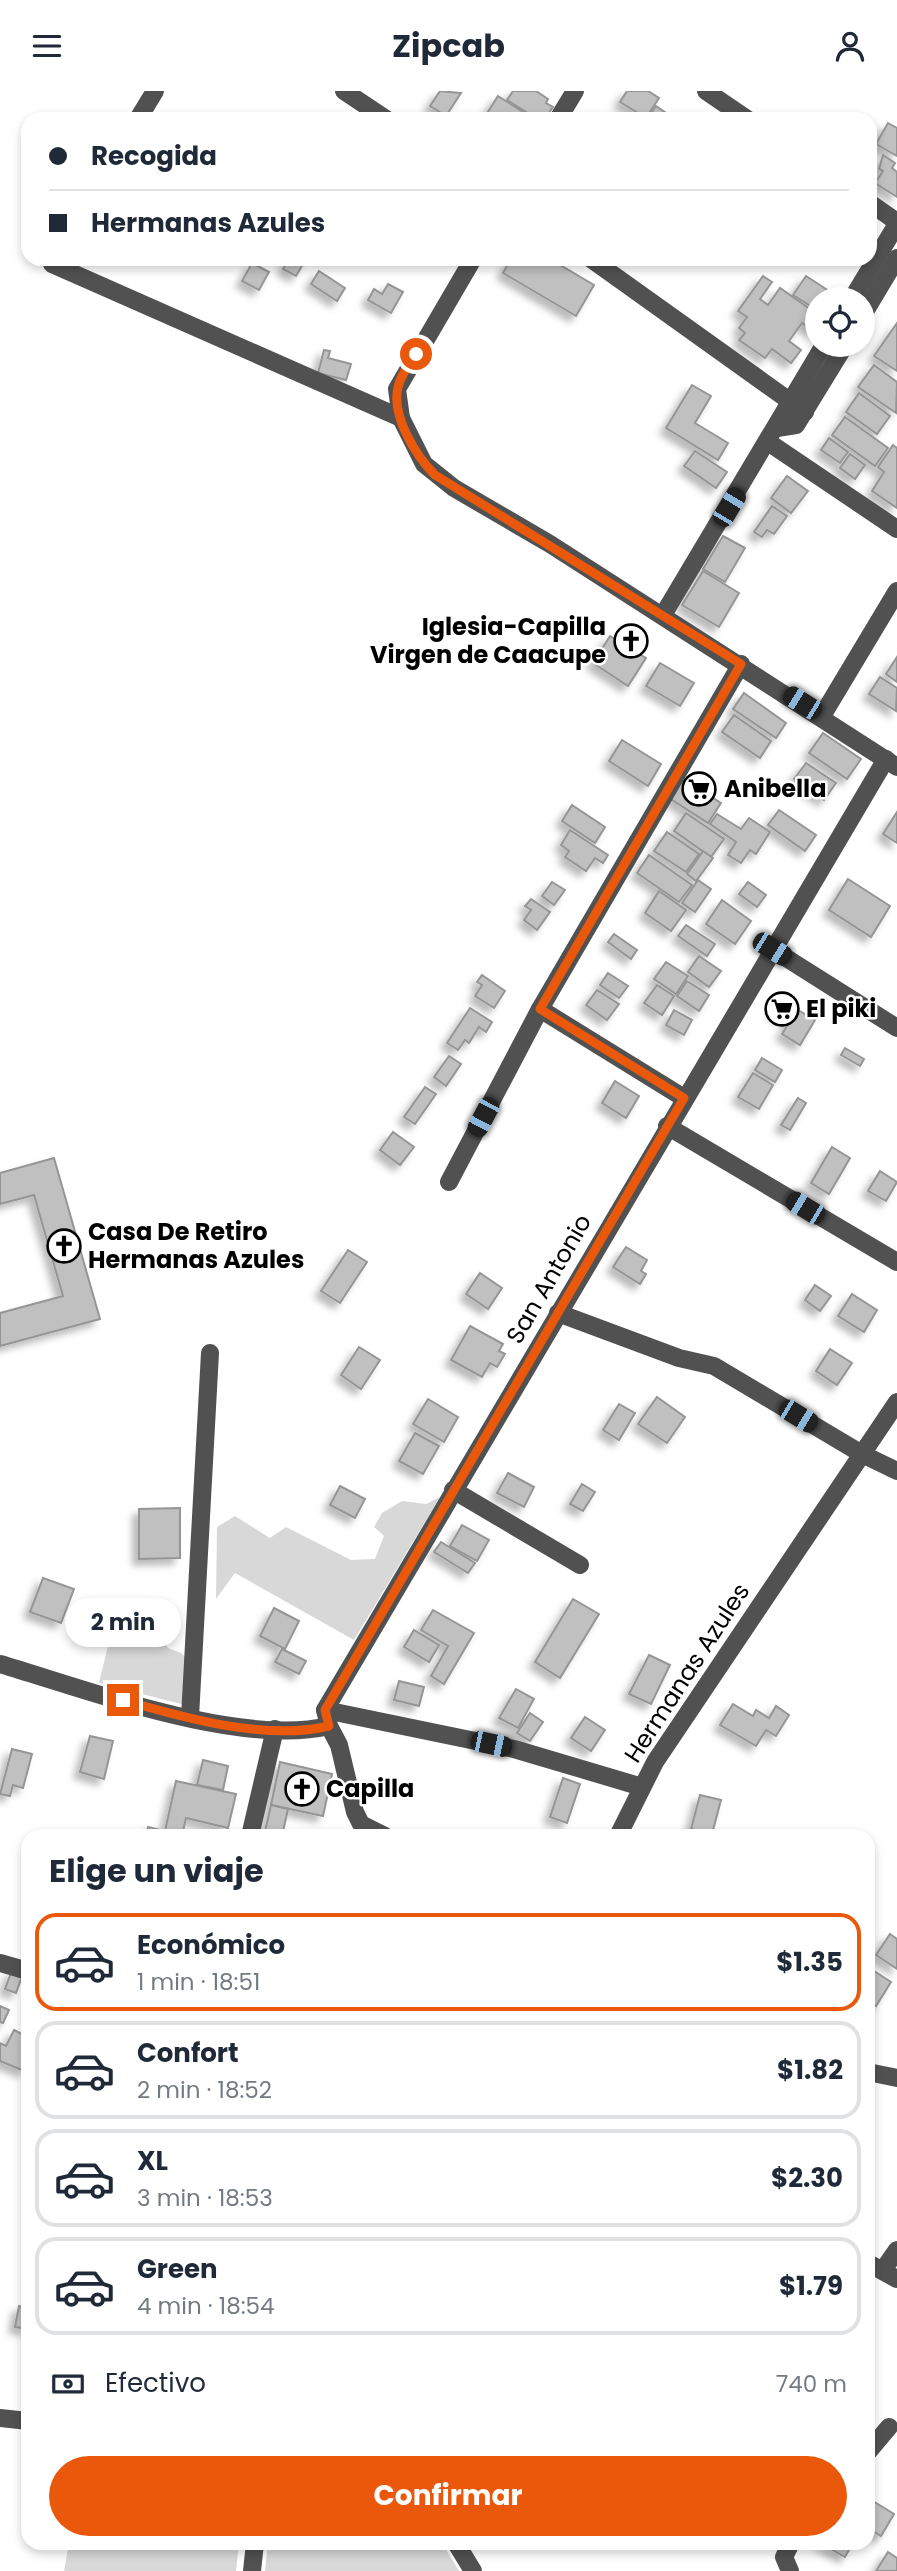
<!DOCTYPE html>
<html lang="es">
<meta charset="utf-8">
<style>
body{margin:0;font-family:Poppins,sans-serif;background:#f6f6f7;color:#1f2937;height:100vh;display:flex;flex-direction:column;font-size:26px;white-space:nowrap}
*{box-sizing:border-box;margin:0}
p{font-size:23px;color:#747a83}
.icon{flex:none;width:38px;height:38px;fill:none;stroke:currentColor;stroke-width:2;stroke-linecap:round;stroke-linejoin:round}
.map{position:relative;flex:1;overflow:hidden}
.side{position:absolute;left:21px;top:1738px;width:854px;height:721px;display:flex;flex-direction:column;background:#fff;border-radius:21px;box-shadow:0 4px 10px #0003}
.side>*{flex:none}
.top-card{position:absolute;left:21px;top:21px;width:856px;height:154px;border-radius:21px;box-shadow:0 4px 10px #0003;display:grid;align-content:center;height:154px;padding:0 28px;background:#fff}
.tools{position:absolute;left:805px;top:196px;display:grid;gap:14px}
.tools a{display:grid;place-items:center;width:70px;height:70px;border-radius:50%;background:#fff;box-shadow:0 4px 10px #0003;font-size:35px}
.end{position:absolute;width:32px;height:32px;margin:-16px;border:9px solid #ea580c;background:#fff;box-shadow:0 0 0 4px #fff}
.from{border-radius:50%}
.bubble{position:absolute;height:49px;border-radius:24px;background:#fff;box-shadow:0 4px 10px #0003;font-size:23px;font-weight:700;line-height:49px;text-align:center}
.car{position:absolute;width:21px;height:42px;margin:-21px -10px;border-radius:9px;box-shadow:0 0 5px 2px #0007;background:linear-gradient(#222 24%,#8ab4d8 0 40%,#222 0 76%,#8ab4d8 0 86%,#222 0)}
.top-card b{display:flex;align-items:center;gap:24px;height:66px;font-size:26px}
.top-card b+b{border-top:2px solid #e0e1e3}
.top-card i{width:18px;height:18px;background:#1f2937}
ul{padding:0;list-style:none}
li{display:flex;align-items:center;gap:21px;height:98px;margin:0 14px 10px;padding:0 14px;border:4px solid #e0e1e3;border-radius:21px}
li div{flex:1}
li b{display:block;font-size:26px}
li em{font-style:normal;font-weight:700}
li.selected{border-color:#ea580c}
li>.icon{width:63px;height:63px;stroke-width:1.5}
h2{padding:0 28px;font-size:32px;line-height:84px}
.pay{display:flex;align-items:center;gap:18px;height:77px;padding:0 28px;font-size:26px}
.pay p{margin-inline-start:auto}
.button{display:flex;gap:14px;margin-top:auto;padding:14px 28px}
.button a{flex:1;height:80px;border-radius:42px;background:#ea580c;color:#fff;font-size:28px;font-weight:700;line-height:80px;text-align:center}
header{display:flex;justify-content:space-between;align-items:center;height:91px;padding:0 28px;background:#fff;font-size:32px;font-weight:700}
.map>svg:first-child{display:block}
.green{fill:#d8d8d8}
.building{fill:#c0c0c0;stroke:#959595;stroke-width:2;filter:url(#shadow)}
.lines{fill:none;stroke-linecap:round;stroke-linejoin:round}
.minor{stroke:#515151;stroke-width:18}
.route{stroke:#ea580c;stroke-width:9}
.labels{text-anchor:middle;stroke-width:5;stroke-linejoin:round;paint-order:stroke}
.poi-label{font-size:24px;font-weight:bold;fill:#000;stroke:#fff;text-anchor:start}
.street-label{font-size:24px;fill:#000;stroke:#fff}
</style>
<header><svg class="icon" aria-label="menu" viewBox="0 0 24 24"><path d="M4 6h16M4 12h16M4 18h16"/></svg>Zipcab<svg class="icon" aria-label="person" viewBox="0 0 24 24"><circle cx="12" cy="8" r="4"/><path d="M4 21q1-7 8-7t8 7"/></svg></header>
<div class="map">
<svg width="897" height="2480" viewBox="0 0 897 2480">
<defs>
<filter id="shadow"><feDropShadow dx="-6" dy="6" stdDeviation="3.5" flood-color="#0004"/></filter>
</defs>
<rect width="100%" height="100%" fill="#fff"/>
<g class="green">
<path d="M440,1406L354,1549L235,1482L216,1508L217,1436L235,1425L270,1447L286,1436L351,1469L375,1468L384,1445L374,1436L382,1422L402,1410L426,1413Z"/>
<path d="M143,1518L168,1557L181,1562L192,1572L189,1615L99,1592L116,1522Z"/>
<path d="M69,2452H239L236,2480H64Z"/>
<path d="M268,2452H442L459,2480H265Z"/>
</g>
<g class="building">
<path d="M440,0L461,2L446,25L430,15Z"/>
<path d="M513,0H536L548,8L546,12L553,16L545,27L537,22L534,26L507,9Z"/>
<path d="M627,0H648L659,7L646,27L620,11Z"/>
<path d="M498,5L534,28H493L486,24Z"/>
<path d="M656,15L675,28H647Z"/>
<path d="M888,32L897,37V65L876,53Z"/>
<path d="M883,64L895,72L892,77L897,81V106L875,92L883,80L879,78Z"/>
<path d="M289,168H306L296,185L283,178Z"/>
<path d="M511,168H550L594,194L576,225L503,182Z"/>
<path d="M252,172L269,181L259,199L242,190Z"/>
<path d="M319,180L345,197L337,210L311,193Z"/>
<path d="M763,185L772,191L760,208L768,214L780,197L817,223L814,240L802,232L789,250L801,259L791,272L772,258L765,267L739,249L745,242L739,237L747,226L738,220Z"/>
<path d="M806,185L829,200L824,208H817V219L793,204Z"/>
<path d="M388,193L403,201L391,222L368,209L374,198L382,203Z"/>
<path d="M897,232V280L874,265Z"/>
<path d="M324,259L330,260L328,267L351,273L346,289L318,282Z"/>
<path d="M874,274L897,291L896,322L858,296Z"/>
<path d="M692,294L711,305L695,332L728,352L718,369L666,337Z"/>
<path d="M859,302L890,325L877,343L846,321Z"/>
<path d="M845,326L888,357L875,375L832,344Z"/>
<path d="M829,347L848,361L840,372L821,359Z"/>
<path d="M893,354L897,357V417L872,400L884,381L878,376Z"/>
<path d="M695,360L727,381L716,397L684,375Z"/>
<path d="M850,363L865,374L855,388L840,377Z"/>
<path d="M787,385L808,400L791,422L771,407Z"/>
<path d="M772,415L787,425L774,443L767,439L762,446L754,441Z"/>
<path d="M723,445L745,457L725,491L703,478Z"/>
<path d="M703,480L739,502L719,536L682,514Z"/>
<path d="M610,545L646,567L628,595L593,572Z"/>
<path d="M897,566V591L886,583Z"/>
<path d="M660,572L694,592L680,615L646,595Z"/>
<path d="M880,586L897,597L896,620L869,603Z"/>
<path d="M744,602L786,632L776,647L733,618Z"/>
<path d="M734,624L771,650L760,667L722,641Z"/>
<path d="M823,642L861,668L847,688L809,662Z"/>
<path d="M622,649L661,673L648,695L609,670Z"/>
<path d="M806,672L836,692L824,709L794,688Z"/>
<path d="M682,687L721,712L708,732L669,707Z"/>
<path d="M572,714L605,736L595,752L562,730Z"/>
<path d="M779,719L816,744L805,760L768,734Z"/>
<path d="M897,721V752L883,743Z"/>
<path d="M686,722L724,748L711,766L674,740Z"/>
<path d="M717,723L741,738L749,727L770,741L756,763L750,759L741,772L728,764L736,751L710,733Z"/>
<path d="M570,739L608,764L603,772L595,767L586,780L565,766L569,760L561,754Z"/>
<path d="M667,741L699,763L686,781L654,760Z"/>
<path d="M703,760L713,767L696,790L687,783Z"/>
<path d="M649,764L692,794L679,811L637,782Z"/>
<path d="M848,788L890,815L871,846L829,819Z"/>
<path d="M698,789L711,798L695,821L682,812Z"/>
<path d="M552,791L565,799L554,814L542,805Z"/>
<path d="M748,791L766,804L757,816L739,803Z"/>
<path d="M659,800L686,819L671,840L645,822Z"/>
<path d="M531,808L550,821L537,839L524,829L531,819L525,815Z"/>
<path d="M722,809L751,830L735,853L706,833Z"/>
<path d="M686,834L715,853L707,865L678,845Z"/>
<path d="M614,843L637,859L631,868L608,851Z"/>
<path d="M699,865L721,880L709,896L688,881Z"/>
<path d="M666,871L688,885L676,903L654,888Z"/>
<path d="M608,882L628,895L619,907L600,894Z"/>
<path d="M482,884L505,900L494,917L475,905L482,894L477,891Z"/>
<path d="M687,890L709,904L699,920L677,905Z"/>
<path d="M657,894L674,905L662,924L644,912Z"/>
<path d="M597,899L619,913L607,929L586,914Z"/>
<path d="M781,909L815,929L800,954L782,943L790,930L774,921Z"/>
<path d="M470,917L492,931L486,941L479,936L469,952L465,949L458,959L447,952Z"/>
<path d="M674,919L692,929L684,944L666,934Z"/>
<path d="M845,957L864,968L860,975L841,964Z"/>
<path d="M449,965L461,973L446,995L434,986Z"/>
<path d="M762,967L782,979L775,991L755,979Z"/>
<path d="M753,982L773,994L759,1018L738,1006Z"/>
<path d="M615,990L639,1005L626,1027L602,1012Z"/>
<path d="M425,996L436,1003L415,1033L404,1026Z"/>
<path d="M798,1007L806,1012L790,1039L781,1034Z"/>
<path d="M393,1041L414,1056L400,1074L380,1059Z"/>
<path d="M832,1056L850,1067L829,1103L811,1092Z"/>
<path d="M54,1067L100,1228L0,1255V1222L63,1205L34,1104L0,1113V1082Z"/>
<path d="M880,1080L897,1091L886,1110L868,1100Z"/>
<path d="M626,1156L647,1169L641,1180L646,1183L640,1193L613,1176Z"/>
<path d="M348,1159L367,1171L340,1212L321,1200Z"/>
<path d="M480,1182L502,1197L488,1218L466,1203Z"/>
<path d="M815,1194L831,1205L820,1220L805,1209Z"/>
<path d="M852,1203L877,1219L864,1241L838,1225Z"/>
<path d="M470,1235L503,1253L499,1260L505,1263L497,1276L490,1272L482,1286L451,1269Z"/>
<path d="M359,1256L380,1269L361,1298L341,1284Z"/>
<path d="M830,1258L852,1272L837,1294L816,1280Z"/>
<path d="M657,1306L685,1326L667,1352L638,1333Z"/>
<path d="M428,1308L458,1326L444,1351L413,1333Z"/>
<path d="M619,1313L635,1322L619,1349L603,1339Z"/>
<path d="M415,1342L439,1355L423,1383L399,1370Z"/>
<path d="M508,1382L534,1396L524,1416L497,1402Z"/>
<path d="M582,1393L595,1401L583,1420L570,1413Z"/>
<path d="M340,1395L365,1408L355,1427L330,1414Z"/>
<path d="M180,1417V1467L139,1468V1418Z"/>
<path d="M462,1434L489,1449L477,1470L450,1455Z"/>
<path d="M441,1451L475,1472L468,1482L434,1461Z"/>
<path d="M43,1487L74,1498L61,1532L30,1521Z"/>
<path d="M573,1508L599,1523L560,1587L535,1571Z"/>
<path d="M274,1517L299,1530L285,1558L260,1545Z"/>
<path d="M433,1519L474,1542L444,1593L431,1585L448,1555L421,1539Z"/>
<path d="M414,1539L439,1554L429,1571L404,1556Z"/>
<path d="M282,1558L306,1570L299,1583L275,1571Z"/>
<path d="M649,1564L670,1574L651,1613L629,1603Z"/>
<path d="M399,1590L424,1596L419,1615L394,1609Z"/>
<path d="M516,1598L534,1608L518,1637L499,1627Z"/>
<path d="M733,1613L753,1625L756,1619L769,1627L776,1615L789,1624L776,1645L766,1639L756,1655L720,1634Z"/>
<path d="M530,1622L543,1631L530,1650L517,1642Z"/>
<path d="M585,1626L605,1639L591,1660L571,1647Z"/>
<path d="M90,1645L113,1650L104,1688L80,1681Z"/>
<path d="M12,1658L32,1663L23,1697L13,1694L10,1705L0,1703Z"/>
<path d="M203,1669L228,1675L223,1699L197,1694Z"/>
<path d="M280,1671L332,1683L323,1725L271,1714Z"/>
<path d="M563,1687L580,1693L567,1732L550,1726Z"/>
<path d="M176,1690L236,1703L228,1737L186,1727L182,1745H146L148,1736L165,1740Z"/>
<path d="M700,1704L721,1709L712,1743L691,1738Z"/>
<path d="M271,1714L288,1718L282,1745H264Z"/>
<path d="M890,1843L897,1848V1878L876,1864Z"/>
<path d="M868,1876L891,1891L876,1915L868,1910Z"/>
<path d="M12,1879L23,1883L16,1902L5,1898Z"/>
<path d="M0,1915L9,1919L3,1932L0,1931Z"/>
<path d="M14,1939L28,1946V1972L24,1980L0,1970V1952L6,1955Z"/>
<path d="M19,2215L28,2217V2238L15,2236Z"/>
<path d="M868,2407L894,2423L881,2445L868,2437Z"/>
<path d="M820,2452H853L845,2466Z"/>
<path d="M888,2461L897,2467V2480H876Z"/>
</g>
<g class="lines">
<g class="minor">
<path d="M344,0L386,28"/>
<path d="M706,0L747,28"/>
<path d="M138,28L155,0"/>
<path d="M558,28L575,0"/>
<path d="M870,112L897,131"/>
<path d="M55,168L52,173L401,327"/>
<path d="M473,168L397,298L401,327L424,373L454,397L550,453L897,676"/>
<path d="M591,168L805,321"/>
<path d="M852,208L897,133"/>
<path d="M863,224L897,167"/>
<path d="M777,337L796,334L845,254"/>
<path d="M768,351L897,438"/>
<path d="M663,524L824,254"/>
<path d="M822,625L897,500"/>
<path d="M772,858L897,937"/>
<path d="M540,918L684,1007"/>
<path d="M667,1035L897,1171"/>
<path d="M449,1091L540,918L741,573"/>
<path d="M558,1222L679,1267L714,1275L862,1363L897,1380"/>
<path d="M453,1399L580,1474"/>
<path d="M0,1573C88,1599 240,1656 329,1635"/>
<path d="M325,1619L514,1658L642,1696"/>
<path d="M190,1626L210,1262"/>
<path d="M250,1745L275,1638"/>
<path d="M385,1745L361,1733L355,1721L339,1654L329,1635L325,1619L886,668"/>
<path d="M618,1745L655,1671L897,1311"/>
<path d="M0,1872L28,1880"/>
<path d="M868,1981L897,1987"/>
<path d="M868,2172L897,2188"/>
<path d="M883,2179L897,2159"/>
<path d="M0,2327L28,2330"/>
<path d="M868,2361L889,2336"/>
<path d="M456,2452L473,2480"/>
<path d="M252,2480L255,2452"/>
<path d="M790,2480L784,2466L791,2452"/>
</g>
</g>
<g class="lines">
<path class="route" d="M123,1609C184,1627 266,1650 329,1635L325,1619L684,1007L540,918L741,573L435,384C416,365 391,325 398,296C401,284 409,273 416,263"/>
</g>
<defs>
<symbol id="church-ring" viewBox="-11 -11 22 22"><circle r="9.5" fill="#fff" stroke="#000" stroke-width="1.5"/><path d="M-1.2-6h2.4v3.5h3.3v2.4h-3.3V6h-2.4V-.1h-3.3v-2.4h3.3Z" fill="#000"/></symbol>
<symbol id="supermarket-ring" viewBox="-11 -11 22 22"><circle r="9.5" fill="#fff" stroke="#000" stroke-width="1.5"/><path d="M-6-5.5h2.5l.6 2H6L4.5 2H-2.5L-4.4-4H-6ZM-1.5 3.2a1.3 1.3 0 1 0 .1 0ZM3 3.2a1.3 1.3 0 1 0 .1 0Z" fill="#000"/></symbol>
</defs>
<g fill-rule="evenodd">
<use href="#church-ring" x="612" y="531" width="38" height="38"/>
<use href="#supermarket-ring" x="680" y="679" width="38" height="38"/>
<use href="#supermarket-ring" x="763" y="899" width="38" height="38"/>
<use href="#church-ring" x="45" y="1136" width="38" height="38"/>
<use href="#church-ring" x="283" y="1679" width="38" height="38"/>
</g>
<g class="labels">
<g class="poi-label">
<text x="606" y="544" text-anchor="end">Iglesia-Capilla<tspan x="606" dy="28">Virgen de Caacupe</tspan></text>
<text x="724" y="706">Anibella</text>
<text x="806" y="926">El piki</text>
<text x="88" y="1149">Casa De Retiro<tspan x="88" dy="28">Hermanas Azules</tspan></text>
<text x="326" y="1706">Capilla</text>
</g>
<g class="street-label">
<text transform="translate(549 1188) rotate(-60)" y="8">San Antonio</text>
<text transform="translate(687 1582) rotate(-57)" y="8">Hermanas Azules</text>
</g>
</g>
</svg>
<div class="tools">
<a><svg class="icon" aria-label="locate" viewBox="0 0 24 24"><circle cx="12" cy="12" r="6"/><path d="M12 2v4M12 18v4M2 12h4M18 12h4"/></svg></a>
</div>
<i class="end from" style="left:416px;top:263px"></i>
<i class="end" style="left:123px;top:1609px"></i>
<div class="bubble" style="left:65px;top:1507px;width:116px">2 min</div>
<i class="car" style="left:729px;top:416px;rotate:31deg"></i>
<i class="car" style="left:802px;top:612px;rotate:302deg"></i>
<i class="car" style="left:772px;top:858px;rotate:122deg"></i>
<i class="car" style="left:483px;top:1026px;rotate:208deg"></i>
<i class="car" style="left:805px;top:1117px;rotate:301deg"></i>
<i class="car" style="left:798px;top:1325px;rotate:121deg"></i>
<i class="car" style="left:491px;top:1653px;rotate:102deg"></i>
<div class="top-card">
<b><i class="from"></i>Recogida</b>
<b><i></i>Hermanas Azules</b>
</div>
<section class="side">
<h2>Elige un viaje</h2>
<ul>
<li class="selected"><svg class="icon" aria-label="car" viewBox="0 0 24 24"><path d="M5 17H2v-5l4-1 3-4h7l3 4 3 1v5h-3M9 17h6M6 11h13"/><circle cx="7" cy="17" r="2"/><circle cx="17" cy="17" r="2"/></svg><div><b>Económico</b><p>1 min · 18:51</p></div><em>$1.35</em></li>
<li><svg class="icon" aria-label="car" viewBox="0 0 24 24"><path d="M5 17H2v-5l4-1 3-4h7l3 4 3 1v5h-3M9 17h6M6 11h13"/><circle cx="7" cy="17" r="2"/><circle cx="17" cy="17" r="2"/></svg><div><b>Confort</b><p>2 min · 18:52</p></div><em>$1.82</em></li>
<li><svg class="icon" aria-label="car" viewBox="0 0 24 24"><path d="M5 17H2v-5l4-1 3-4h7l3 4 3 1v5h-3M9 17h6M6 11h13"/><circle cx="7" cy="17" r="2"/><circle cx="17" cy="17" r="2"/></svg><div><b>XL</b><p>3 min · 18:53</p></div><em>$2.30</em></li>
<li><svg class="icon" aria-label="car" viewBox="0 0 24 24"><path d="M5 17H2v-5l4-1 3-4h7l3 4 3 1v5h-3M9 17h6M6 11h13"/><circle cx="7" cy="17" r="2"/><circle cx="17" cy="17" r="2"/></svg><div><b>Green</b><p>4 min · 18:54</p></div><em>$1.79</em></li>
</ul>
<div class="pay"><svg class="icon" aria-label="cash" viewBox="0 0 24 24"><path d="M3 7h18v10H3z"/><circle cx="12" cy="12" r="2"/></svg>Efectivo<p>740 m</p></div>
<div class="button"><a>Confirmar</a></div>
</section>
</div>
